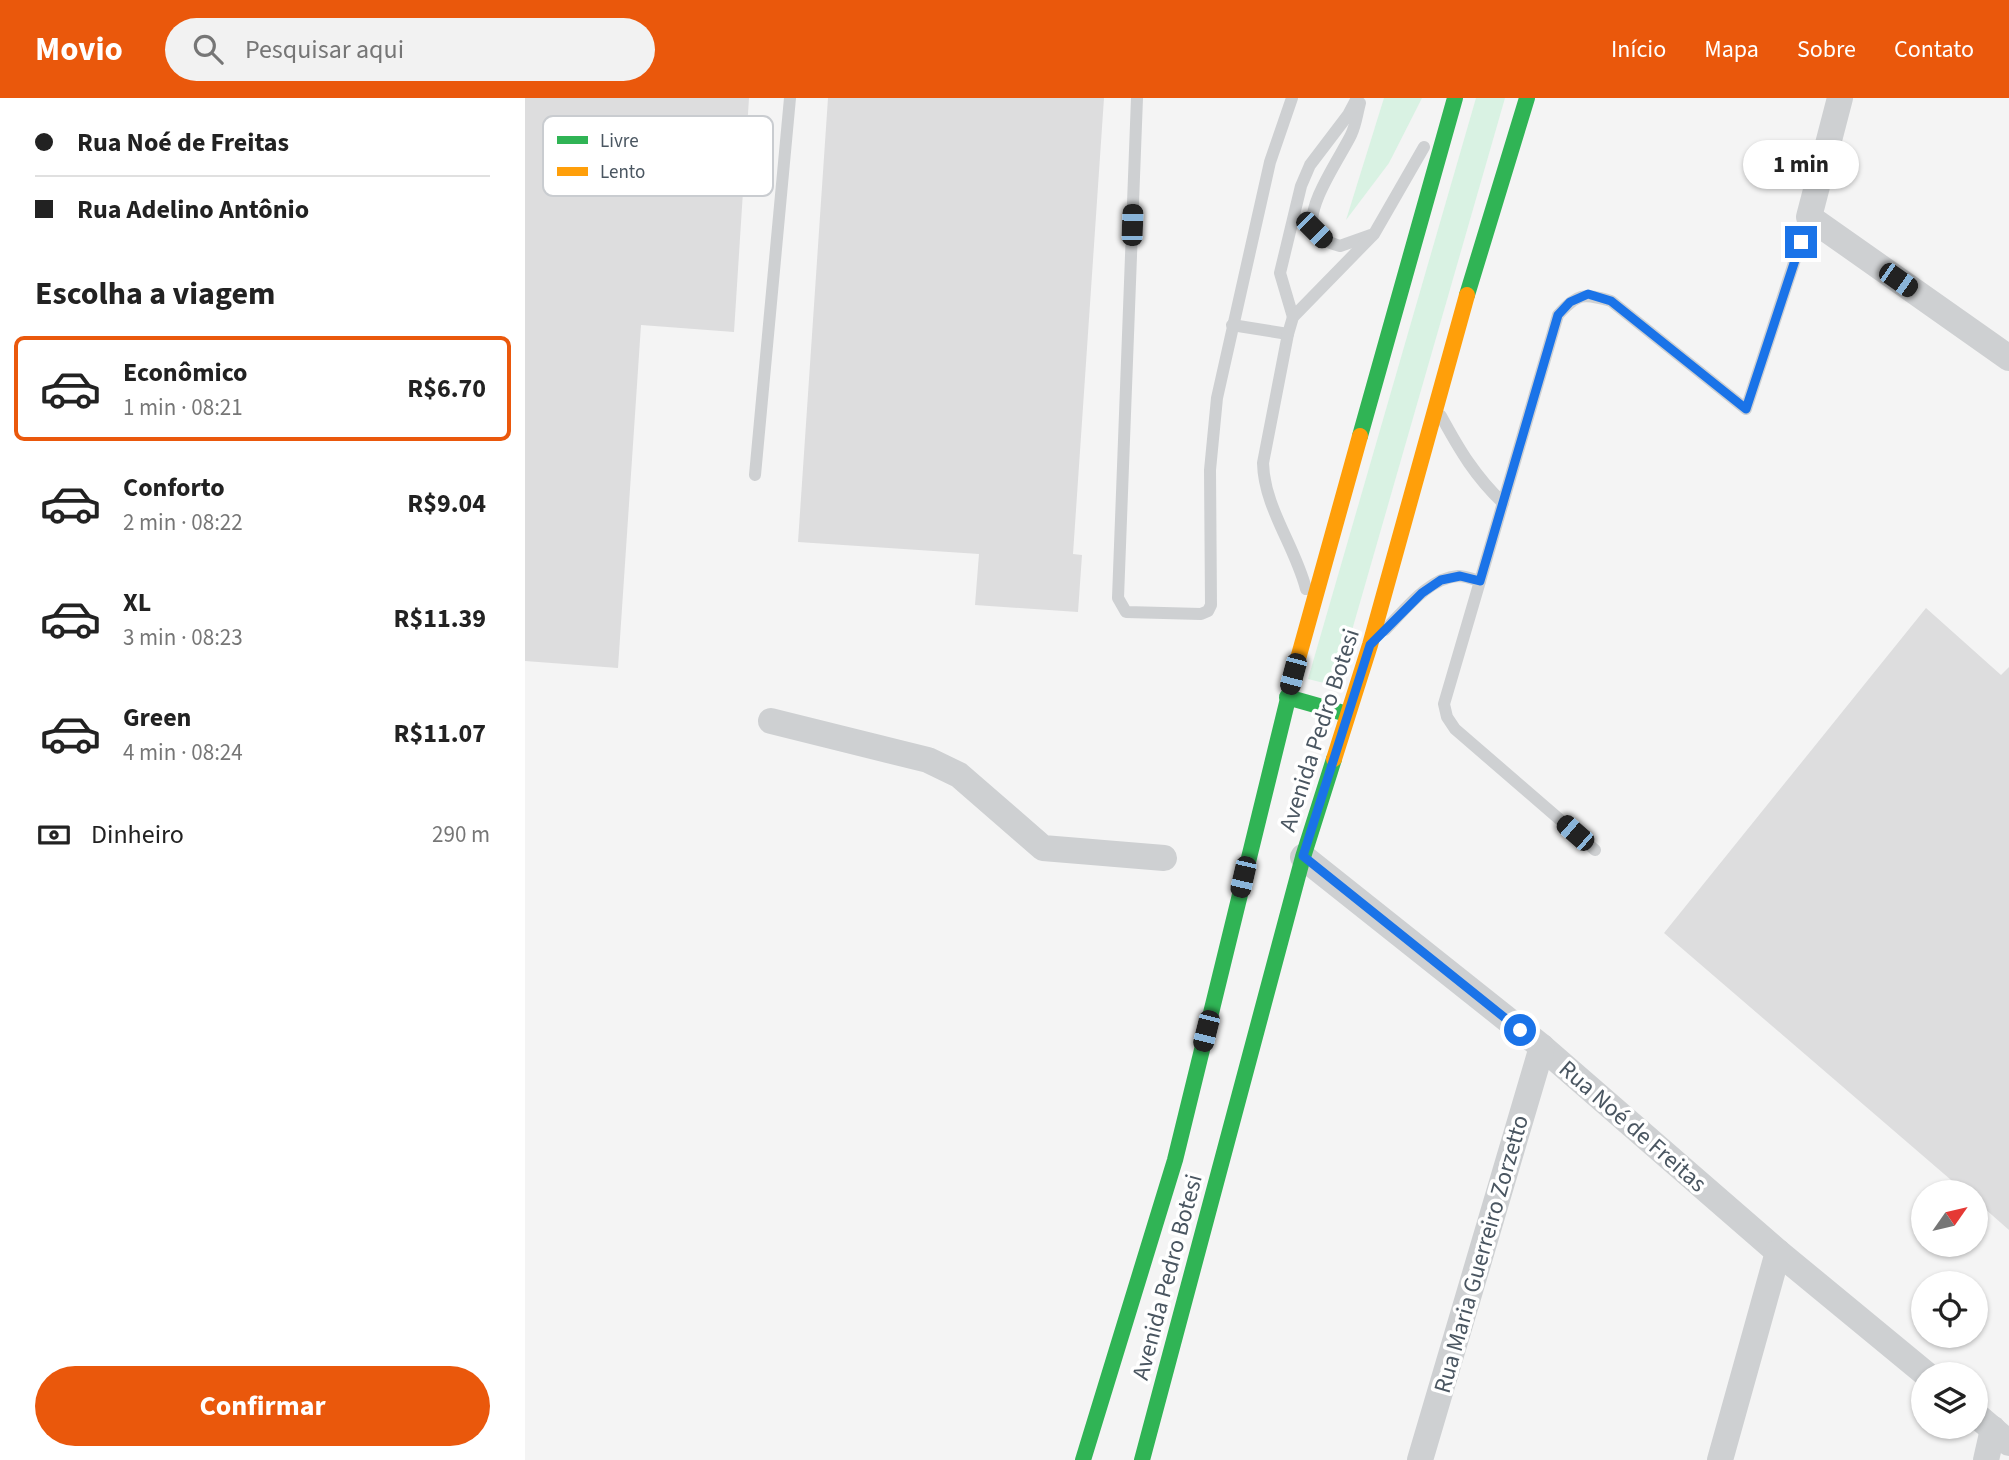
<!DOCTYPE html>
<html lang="pt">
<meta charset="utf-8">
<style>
body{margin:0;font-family:"Source Sans 3",sans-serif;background:#f2f2f2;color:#222;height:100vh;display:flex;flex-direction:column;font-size:26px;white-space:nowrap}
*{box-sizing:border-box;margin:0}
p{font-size:23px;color:#767676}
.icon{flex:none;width:38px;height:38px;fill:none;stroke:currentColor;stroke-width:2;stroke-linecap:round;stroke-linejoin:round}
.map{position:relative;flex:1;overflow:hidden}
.side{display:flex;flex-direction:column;background:#fff;width:525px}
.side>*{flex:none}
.hud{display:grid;align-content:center;height:154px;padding:0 35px;background:#fff}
.needle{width:46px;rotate:56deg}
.buttons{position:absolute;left:1386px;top:1082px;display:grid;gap:14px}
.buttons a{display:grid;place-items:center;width:77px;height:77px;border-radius:50%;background:#fff;box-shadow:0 2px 5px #0004;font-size:35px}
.end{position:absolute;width:32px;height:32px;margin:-16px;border:9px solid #1a73e8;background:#fff;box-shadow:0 0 0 4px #fff}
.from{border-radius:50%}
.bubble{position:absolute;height:49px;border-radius:24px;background:#fff;box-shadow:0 2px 5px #0004;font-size:23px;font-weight:700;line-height:49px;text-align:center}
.car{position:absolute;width:21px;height:42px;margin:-21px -10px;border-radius:9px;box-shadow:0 0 5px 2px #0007;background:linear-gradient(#222 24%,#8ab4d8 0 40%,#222 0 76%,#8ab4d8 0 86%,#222 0)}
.hud b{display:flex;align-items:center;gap:24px;height:66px;font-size:26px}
.hud b+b{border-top:2px solid #e0e0e0}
.hud i{width:18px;height:18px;background:#222}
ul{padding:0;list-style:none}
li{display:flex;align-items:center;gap:21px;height:105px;margin:0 14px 10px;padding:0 21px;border:4px solid transparent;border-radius:10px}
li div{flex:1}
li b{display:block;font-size:26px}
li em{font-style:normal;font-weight:700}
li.current{border-color:#ea580c}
li>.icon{width:63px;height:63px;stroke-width:1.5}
h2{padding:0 35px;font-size:32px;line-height:84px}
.pay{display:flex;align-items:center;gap:18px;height:77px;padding:0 35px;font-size:26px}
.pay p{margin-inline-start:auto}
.button{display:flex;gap:14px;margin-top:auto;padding:14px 35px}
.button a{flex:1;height:80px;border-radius:42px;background:#ea580c;color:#fff;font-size:28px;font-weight:700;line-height:80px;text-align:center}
header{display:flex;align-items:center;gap:42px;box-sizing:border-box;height:98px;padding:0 35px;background:#ea580c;color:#fff}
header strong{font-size:33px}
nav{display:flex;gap:38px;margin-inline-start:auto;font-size:24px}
.search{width:490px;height:63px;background:#f2f2f2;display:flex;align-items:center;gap:18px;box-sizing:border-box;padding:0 24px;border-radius:38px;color:#767676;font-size:26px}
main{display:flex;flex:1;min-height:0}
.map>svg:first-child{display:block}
.green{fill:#d9f2e3}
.building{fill:#ddddde}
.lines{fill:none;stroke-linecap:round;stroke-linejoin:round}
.lane{stroke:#ced0d2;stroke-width:12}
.street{stroke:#ced0d2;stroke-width:26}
.fast{stroke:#30b455;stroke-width:16}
.slow{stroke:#ff9f0a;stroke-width:16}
.route{stroke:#1a73e8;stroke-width:9}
.labels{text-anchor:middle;stroke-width:7;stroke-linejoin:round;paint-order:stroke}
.street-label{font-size:24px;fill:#4a5661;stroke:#fff}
.key{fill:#fff;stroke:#c9ccd0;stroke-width:2}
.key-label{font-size:19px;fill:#4a5661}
</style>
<header>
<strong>Movio</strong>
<div class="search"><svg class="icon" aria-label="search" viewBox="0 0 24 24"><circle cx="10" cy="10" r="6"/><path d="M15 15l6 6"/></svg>Pesquisar aqui</div>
<nav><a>Início</a><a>Mapa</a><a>Sobre</a><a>Contato</a></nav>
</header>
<main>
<section class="side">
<div class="hud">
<b><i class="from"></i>Rua Noé de Freitas</b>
<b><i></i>Rua Adelino Antônio</b>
</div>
<h2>Escolha a viagem</h2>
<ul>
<li class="current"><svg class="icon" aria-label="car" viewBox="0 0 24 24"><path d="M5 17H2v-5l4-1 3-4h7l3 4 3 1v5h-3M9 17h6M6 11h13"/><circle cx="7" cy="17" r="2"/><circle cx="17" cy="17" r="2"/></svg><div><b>Econômico</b><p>1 min · 08:21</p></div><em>R$6.70</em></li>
<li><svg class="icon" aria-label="car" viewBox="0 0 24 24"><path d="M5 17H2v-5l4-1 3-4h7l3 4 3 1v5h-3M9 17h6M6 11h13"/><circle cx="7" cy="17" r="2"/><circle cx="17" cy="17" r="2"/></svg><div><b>Conforto</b><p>2 min · 08:22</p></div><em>R$9.04</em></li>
<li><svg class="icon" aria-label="car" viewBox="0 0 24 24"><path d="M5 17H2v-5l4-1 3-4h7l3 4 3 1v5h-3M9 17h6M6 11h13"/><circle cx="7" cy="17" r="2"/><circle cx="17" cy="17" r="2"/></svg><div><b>XL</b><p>3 min · 08:23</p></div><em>R$11.39</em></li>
<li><svg class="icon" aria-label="car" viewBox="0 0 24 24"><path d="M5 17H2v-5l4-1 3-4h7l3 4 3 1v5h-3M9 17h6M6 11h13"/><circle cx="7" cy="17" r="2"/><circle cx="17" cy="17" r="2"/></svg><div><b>Green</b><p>4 min · 08:24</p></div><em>R$11.07</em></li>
</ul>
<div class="pay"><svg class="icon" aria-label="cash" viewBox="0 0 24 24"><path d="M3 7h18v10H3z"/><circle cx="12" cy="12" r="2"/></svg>Dinheiro<p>290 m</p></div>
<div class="button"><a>Confirmar</a></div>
</section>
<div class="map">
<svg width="1484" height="1362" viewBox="0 0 1484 1362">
<rect width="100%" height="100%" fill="#f4f4f4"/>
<g class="green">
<path d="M859,0H897L864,65L821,122Z"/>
<path d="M951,0H980L811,588L783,581Z"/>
</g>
<g class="building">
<path d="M0,0H224L209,234L116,227L93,570L0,563Z"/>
<path d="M303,0H579L548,456L557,457L553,514L450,507L454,456L273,444Z"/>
<path d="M1401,510L1476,577L1484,569V1132L1451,1103V1094H1440L1139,835Z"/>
</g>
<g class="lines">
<g class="lane">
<path d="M612,0L593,500L601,514L676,516L683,513L686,507L685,372L692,300L745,64L767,0"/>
<path d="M835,5C832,16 831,27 826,37C816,58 779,110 789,131C793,141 805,145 815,148L846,137"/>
<path d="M768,219L755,175L776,88L785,67L823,17L832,0"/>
<path d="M707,227L763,236"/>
<path d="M916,318C935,353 950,378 978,405"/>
<path d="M230,377L265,0"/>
<path d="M781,491C770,448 739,409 738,365L763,236L768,219L849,136L899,49"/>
<path d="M860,532C880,512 903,480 933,478C940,478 948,481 955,483"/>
<path d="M1070,752L930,631L922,619L919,606L1033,217C1053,195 1058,195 1086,203L1221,311L1284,119"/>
</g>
<g class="street">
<path d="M1315,0L1284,119L1484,260"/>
<path d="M246,623L403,662L434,677L518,750L639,760"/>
<path d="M778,759L1017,949L1253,1154L1401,1276"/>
<path d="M1451,1317L1484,1345"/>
<path d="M895,1362L1017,949"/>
<path d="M1195,1362L1253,1154"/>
<path d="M1461,1362L1468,1331"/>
</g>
<g class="fast">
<path d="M942,197L1002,0"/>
<path d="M835,338L930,0"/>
<path d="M762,599L822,616"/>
<path d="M558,1362L650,1062L771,568"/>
<path d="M617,1362L778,759L809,661"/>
</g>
<g class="slow">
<path d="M771,568L835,338"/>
<path d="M809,661L845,547L942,197"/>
</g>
</g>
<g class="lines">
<path class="route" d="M995,932L778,758L845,547L897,495L916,482L935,478L955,483L1033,217L1045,204L1063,196L1086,203L1221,311L1276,144"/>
</g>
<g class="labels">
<g class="street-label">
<text transform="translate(794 632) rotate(-72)" y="8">Avenida Pedro Botesi</text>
<text transform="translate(1108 1028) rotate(41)" y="8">Rua Noé de Freitas</text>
<text transform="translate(956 1156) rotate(-74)" y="8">Rua Maria Guerreiro Zorzetto</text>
<text transform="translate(642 1179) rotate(-75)" y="8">Avenida Pedro Botesi</text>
</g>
</g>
<rect x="18" y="18" width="230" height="80" rx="10" class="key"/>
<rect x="32" y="38" width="31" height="8" fill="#30b455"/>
<rect x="32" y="69" width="31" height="9" fill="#ff9f0a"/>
<g class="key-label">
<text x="75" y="49">Livre</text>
<text x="75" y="80">Lento</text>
</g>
</svg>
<div class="buttons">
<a><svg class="needle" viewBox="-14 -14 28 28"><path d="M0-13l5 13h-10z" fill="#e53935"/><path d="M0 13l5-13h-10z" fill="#767676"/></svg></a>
<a><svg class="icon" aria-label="locate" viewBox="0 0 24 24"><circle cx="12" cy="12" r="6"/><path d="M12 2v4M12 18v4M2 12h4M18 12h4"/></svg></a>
<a><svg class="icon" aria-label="layers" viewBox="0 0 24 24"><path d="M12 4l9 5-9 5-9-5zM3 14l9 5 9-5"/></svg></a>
</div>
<i class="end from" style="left:995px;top:932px"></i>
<i class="end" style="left:1276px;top:144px"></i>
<div class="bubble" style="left:1218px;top:42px;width:116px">1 min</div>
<i class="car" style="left:607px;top:127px;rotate:2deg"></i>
<i class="car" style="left:789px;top:132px;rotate:135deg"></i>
<i class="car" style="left:1373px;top:182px;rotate:125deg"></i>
<i class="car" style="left:768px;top:576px;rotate:195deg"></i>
<i class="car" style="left:1050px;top:735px;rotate:311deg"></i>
<i class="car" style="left:718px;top:779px;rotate:193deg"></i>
<i class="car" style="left:681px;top:933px;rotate:194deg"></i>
</div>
</main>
